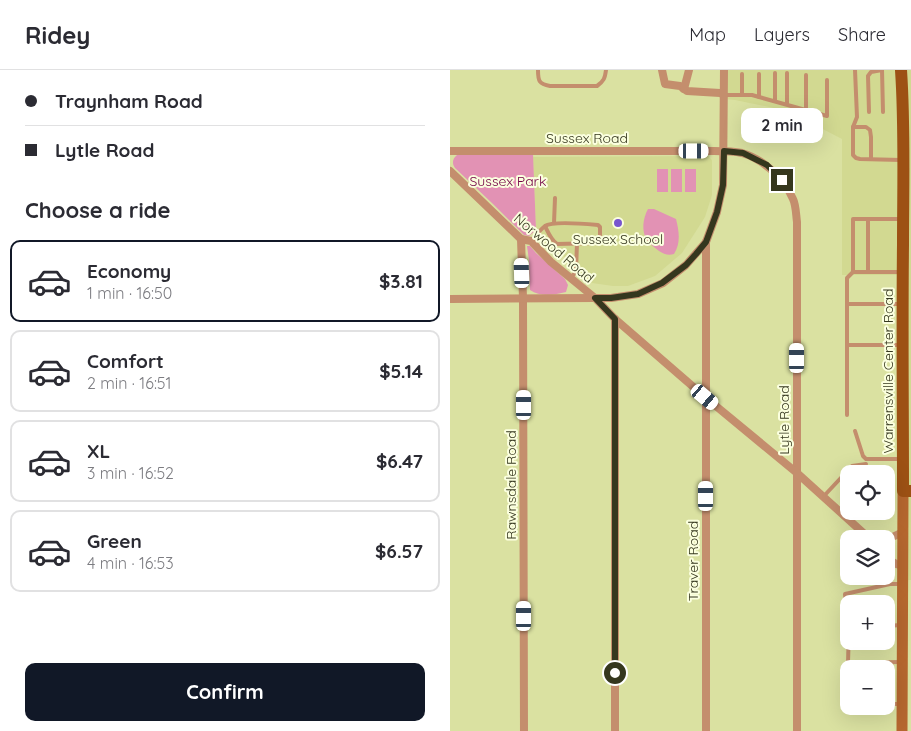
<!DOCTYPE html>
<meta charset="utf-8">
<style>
body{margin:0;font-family:Quicksand,sans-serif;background:#f7f7f7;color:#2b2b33;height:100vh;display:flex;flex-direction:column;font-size:19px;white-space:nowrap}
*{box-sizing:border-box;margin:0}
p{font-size:16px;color:#7c7c81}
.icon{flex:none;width:28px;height:28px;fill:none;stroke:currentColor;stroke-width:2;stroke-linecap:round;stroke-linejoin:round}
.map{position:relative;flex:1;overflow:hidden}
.drawer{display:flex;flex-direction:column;background:#fff;width:450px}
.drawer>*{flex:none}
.hud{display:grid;align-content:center;height:110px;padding:0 25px;background:#fff}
.fabs{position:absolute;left:390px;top:395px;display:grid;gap:10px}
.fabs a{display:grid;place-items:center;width:55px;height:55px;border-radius:10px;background:#fff;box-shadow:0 5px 20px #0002;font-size:25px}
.end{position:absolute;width:22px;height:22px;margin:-11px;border:6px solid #35371e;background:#fff;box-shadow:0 0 0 2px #fff}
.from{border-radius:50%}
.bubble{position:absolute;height:35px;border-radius:10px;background:#fff;box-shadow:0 5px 20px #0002;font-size:16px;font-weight:700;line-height:35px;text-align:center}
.car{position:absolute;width:15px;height:30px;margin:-15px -8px;border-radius:6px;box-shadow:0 0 4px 1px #0007;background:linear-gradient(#fff 24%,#345 0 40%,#fff 0 76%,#345 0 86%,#fff 0)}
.hud b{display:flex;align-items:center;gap:18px;height:48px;font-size:19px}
.hud b+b{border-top:1px solid #e1e1e2}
.hud i{width:12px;height:12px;background:#2b2b33}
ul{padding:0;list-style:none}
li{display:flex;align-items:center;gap:15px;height:82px;margin:0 10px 8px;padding:0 15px;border:2px solid #e1e1e2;border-radius:10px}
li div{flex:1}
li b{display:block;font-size:19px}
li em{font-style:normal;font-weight:700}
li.selected{border-color:#111827}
li>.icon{width:45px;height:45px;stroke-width:1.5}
h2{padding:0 25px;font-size:22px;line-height:60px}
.cta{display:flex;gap:10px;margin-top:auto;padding:10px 25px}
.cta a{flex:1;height:58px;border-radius:10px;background:#111827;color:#fff;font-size:20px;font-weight:700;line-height:58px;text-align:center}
header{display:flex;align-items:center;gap:30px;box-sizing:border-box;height:70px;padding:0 25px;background:#fff;border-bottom:1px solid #e1e1e2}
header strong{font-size:24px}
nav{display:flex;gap:28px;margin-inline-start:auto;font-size:18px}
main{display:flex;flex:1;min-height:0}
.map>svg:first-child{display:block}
.built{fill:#d2d991}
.green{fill:#e292b4}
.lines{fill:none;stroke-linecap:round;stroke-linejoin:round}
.service{stroke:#c48e6d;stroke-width:4}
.minor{stroke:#c48e6d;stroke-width:8}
.secondary{stroke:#b5672f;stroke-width:11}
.primary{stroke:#9d5114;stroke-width:12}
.route{stroke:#35371e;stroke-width:6}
.poi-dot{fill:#7855ce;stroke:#fbffdf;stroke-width:2}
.labels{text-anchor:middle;stroke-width:4;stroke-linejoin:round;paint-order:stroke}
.street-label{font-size:14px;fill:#35371e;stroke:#fbffdf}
.park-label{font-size:14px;fill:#710044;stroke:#fbffdf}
.poi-label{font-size:14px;fill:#35371e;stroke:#fbffdf}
</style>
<header>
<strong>Ridey</strong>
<nav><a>Map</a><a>Layers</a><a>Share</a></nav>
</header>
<main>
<section class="drawer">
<div class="hud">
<b><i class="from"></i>Traynham Road</b>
<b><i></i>Lytle Road</b>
</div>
<h2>Choose a ride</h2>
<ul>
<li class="selected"><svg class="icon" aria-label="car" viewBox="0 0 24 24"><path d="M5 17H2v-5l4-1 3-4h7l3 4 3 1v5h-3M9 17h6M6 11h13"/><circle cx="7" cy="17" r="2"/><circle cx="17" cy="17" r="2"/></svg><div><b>Economy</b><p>1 min · 16:50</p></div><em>$3.81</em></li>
<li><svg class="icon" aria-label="car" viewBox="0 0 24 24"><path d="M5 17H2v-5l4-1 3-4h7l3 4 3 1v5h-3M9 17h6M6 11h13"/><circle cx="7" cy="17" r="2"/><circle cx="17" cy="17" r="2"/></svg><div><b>Comfort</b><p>2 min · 16:51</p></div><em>$5.14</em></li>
<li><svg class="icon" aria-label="car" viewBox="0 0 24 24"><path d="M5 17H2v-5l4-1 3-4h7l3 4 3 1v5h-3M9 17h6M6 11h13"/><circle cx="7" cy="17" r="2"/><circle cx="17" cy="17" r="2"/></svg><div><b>XL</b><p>3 min · 16:52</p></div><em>$6.47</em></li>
<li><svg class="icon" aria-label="car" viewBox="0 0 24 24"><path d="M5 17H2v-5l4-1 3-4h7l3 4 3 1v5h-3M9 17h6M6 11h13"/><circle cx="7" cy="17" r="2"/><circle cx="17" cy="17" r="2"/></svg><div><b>Green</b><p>4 min · 16:53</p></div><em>$6.57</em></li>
</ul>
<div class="cta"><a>Confirm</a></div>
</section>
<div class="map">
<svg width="461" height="661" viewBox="0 0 461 661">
<rect width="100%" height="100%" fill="#dae1a1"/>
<g class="built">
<path d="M274,0H461V510H452V205H392V69L338,41L285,30L274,29Z"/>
<path d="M258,86L262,90V125L255,147L232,183L205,206L178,216H163L142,213L86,160L83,87Z"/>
</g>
<g class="green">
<path d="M83,84L86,160L79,166L74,165L43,134L5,98C2,94 2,89 7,85Z"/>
<rect x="207" y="99" width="11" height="23"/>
<rect x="221" y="99" width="11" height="23"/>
<rect x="235" y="99" width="11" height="23"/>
<path d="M198,139H204L226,149C229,161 231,173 224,184C218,186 214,184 209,181C205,178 200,174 197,170C191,161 193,148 198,139Z"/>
<path d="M77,176H80L86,183L115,209L118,215L116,222C104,225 90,227 80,220L79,190Z"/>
</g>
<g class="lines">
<g class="service">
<path d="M88,0C88,11 89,14 100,16H147C154,11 155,8 156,0"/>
<path d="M405,0L407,47L403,57V85L406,88L410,89L451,90"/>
<path d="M432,0L433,42"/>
<path d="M325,3V31"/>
<path d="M292,4V25"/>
<path d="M309,4V27"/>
<path d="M356,5V39"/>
<path d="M274,25H302L377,46V10"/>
<path d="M337,34V3"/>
<path d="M419,42L418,6L421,2L432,0"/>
<path d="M403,57H416L420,60L421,67V89"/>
<path d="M104,153L105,128"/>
<path d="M81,171C85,166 90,160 95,156C102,151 137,154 148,155L150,157V171L148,173L107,174C101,170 98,162 95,156"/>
<path d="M403,202V149H451"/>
<path d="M418,202V149"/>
<path d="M121,208L126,201L127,173"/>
<path d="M397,234H449"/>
<path d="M397,275H450"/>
<path d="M397,345V208L403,202H450"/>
<path d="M405,361L413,386L416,389H451"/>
<path d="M373,427L402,396L416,394"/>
<path d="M436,556L451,555"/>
<path d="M398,557L395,524L440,514H451"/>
<path d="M399,557L398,593L450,592"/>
<path d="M398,593L399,634"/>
<path d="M436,634H451"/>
</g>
<g class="minor">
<path d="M212,0L215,14L230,16L237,21L270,23L274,25"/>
<path d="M234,19L239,0"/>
<path d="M0,81H264C273,81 283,81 292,83C313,89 334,108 343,129C346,135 346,145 347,152V661"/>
<path d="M0,101L71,169L81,171L101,192L145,228L165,249L255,327L347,403L420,469"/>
<path d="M71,169L73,228L74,661"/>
<path d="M0,229L145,228H161L188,224L213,213L236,195L256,172L267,142L273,115L274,0"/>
<path d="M436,470L453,462"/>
<path d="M436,488L446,494L453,496"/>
<path d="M165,661V249"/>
<path d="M256,661V172"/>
</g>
<path class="secondary" d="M452,661L453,421"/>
<path class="primary" d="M451,0C455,58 453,116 453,175C452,257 453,339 453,421H461"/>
</g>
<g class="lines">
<path class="route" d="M165,603V249L145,228H161L188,224L212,213L236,195L246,184L256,172L267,142L273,115L274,81L293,83L317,95L332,110"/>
</g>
<circle class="poi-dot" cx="168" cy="153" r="5"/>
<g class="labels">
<g class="street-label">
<text x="137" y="73">Sussex Road</text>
<text transform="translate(104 178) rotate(40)" y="5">Norwood Road</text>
<text transform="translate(438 301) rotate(-90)" y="5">Warrensville Center Road</text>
<text transform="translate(334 350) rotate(-90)" y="5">Lytle Road</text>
<text transform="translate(61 415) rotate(-90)" y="5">Rawnsdale Road</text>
<text transform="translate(243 491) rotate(-90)" y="5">Traver Road</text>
</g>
<g class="park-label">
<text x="58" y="116">Sussex Park</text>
</g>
<g class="poi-label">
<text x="168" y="174">Sussex School</text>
</g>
</g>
</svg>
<div class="fabs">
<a><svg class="icon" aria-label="locate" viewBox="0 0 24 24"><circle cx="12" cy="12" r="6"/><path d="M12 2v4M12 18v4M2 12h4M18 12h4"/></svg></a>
<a><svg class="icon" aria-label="layers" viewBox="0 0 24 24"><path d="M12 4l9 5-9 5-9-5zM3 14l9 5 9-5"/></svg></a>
<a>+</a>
<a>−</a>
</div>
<i class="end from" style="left:165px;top:603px"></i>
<i class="end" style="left:332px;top:110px"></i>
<div class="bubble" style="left:291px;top:38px;width:82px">2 min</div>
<i class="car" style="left:244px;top:81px;rotate:90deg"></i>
<i class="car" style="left:72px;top:203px;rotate:358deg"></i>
<i class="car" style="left:347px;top:288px;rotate:0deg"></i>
<i class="car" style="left:255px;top:327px;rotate:130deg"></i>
<i class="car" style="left:74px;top:335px;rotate:0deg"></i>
<i class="car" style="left:256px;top:426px;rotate:0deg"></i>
<i class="car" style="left:74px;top:546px;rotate:0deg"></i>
</div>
</main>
